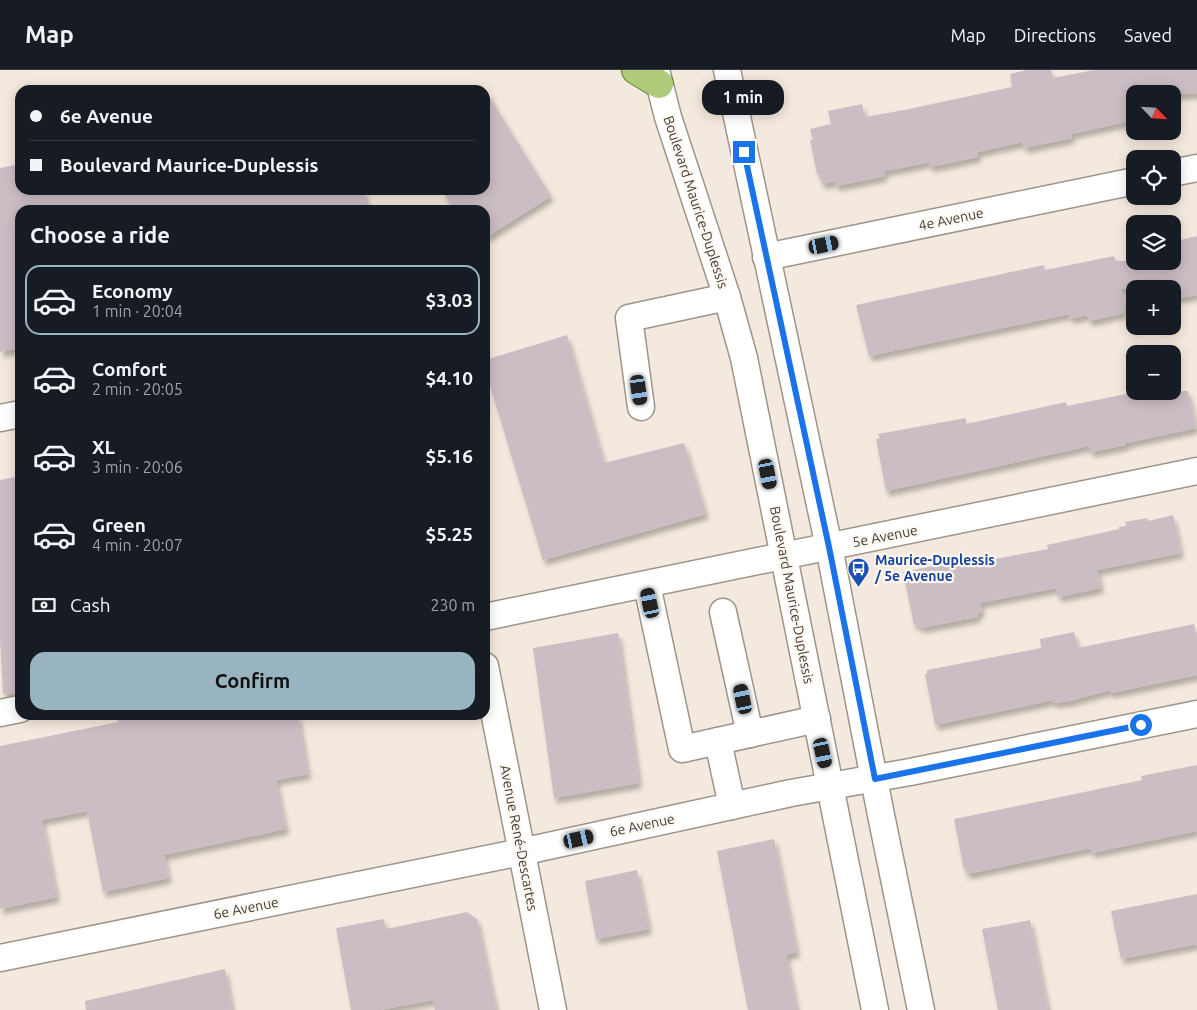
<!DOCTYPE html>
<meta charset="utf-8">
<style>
body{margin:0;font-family:Ubuntu,sans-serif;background:#242831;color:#f1f3f6;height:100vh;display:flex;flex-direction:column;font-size:19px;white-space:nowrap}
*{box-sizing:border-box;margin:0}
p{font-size:16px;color:#9ea1a6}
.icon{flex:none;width:28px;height:28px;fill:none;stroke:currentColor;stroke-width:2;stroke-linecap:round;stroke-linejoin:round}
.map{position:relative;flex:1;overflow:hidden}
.side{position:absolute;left:15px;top:135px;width:475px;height:515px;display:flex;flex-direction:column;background:#171b24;border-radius:15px;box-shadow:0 2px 12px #0003}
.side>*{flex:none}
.guide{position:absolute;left:15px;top:15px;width:475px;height:110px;border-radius:15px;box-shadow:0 2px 12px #0003;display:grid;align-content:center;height:110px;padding:0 15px;background:#171b24}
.needle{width:32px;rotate:115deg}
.controls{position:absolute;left:1126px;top:15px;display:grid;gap:10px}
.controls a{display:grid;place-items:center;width:55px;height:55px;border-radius:10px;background:#171b24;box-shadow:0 2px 12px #0003;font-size:25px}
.end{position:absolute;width:22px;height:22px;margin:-11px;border:6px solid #1a73e8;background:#fff;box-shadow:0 0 0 2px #fff}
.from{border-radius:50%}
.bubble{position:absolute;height:35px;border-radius:15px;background:#171b24;box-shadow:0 2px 12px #0003;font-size:16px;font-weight:700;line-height:35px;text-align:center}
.car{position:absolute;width:15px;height:30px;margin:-15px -8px;border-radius:6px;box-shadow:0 0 4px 1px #0007;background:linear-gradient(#222 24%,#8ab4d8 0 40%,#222 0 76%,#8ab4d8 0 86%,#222 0)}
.guide b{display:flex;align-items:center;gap:18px;height:48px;font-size:19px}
.guide b+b{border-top:1px solid #363941}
.guide i{width:12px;height:12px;background:#f1f3f6}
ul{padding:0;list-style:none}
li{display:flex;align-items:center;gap:15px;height:70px;margin:0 10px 8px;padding:0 5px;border:2px solid transparent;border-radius:15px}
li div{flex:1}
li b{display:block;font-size:19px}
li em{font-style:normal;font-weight:700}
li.on{border-color:#99b4c1}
li>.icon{width:45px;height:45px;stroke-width:1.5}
h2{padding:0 15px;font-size:22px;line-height:60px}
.pay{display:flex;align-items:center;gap:12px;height:55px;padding:0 15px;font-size:19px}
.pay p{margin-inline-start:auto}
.button{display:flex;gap:10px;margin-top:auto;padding:10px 15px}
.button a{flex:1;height:58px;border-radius:15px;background:#99b4c1;color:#111;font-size:20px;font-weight:700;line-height:58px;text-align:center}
header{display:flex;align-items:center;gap:30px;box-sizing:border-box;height:70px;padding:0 25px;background:#171b24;border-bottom:1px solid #363941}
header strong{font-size:24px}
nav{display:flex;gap:28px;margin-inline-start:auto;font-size:18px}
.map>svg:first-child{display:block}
.building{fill:#cbbdc4;filter:url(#shadow)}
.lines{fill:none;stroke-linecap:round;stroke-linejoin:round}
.minor-casing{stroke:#9e9489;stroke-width:29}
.major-casing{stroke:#658229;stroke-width:30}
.minor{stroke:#fff;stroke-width:26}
.major{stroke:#afcb7a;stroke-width:28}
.route{stroke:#1a73e8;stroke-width:6}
.labels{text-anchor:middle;stroke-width:4.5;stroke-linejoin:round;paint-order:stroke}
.street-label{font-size:14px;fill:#3f3b37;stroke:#fef7f0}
.transit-label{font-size:14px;font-weight:bold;fill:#164399;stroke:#fef7f0;text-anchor:start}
</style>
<header>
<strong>Map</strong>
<nav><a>Map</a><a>Directions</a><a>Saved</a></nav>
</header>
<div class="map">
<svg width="1197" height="940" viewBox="0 0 1197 940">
<defs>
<filter id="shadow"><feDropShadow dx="3" dy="5.5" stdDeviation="2.5" flood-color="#0004"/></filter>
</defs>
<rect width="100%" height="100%" fill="#f4e9de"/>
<g class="building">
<path d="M1027,0H1051L1053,8L1094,0H1197V24H1135V50L1071,64L1072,68L1024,78L1023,72L977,82L978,87L930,97L929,92L906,97L884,101L885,106L836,116L835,111L822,114L819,104H817L810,70H813L810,59L831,54L828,41L862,34L865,47L904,40L1012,17L1010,4Z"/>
<path d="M485,20L551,126L485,168V140H454L442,120H485Z"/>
<path d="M20,94V120H364L368,140H20V278L0,282V98Z"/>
<path d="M1197,166V225L1172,229V219H1121L1125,234L1123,235L1124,243L1089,251L1087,245L1070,249L1069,244L869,286L856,235L1044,195L1045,200L1114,186L1116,191H1172V172Z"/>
<path d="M567,265L604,393L684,373L706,444L543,490L485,299V290Z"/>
<path d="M1140,321H1188L1196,358L1126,373V375L1091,382L1089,376L886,421L876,369L880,368L878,364L966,348V354L1066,332L1067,336Z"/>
<path d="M20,406V623L3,624L0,569V410Z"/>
<path d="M1173,445L1181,483L1097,500L1101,518L1058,527L1056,518L980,533L982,542L977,543L978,547L920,558L919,554L914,555L903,502L973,488L974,493L1048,479L1047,475L1119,459V457L1126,456L1125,452L1147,448L1148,451Z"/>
<path d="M1194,554L1197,567V605L1111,623L1110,620L1070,631L1054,633L1053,630L935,655L925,604H927V600L1041,578L1040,569L1074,562L1078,578Z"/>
<path d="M618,563L639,713L554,728L533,578Z"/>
<path d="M117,645H298L308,704L276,710L286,759L164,785L169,808L103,822L87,741L42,750L57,827L0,839V676L118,652Z"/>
<path d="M1197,695V761L1091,783V778L967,804L966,799L964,800L954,749L1142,710L1141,706Z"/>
<path d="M774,769L797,882L786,885L797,940H748L717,781Z"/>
<path d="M637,800L649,859L596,869L585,811Z"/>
<path d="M1197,824V874L1121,889L1111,841Z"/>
<path d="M467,842L477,849L496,940H435L433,930L380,940H351L336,858L384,849L386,859Z"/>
<path d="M1030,850L1048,940H998L982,859Z"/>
<path d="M225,899L232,940H86L85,931Z"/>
</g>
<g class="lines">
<defs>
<g id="minor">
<path d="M656,0L668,47L727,227L744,288L875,940"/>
<path d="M727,0L829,477L881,745L921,940"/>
<path d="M1172,103L1197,98"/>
<path d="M766,187L1135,111"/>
<path d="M641,337L629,248L727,227"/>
<path d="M0,348L20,344"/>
<path d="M647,515L682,679L817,649"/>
<path d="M723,542L750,664"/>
<path d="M485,547L1197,401"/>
<path d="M485,596L553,940"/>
<path d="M0,643L20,639"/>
<path d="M718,671L732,736"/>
<path d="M0,888L521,782L791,723L910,702L1197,644"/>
</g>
<path id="major" d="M636,0L659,14"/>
</defs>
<use href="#minor" class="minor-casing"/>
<use href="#major" class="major-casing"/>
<use href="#minor" class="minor"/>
<use href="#major" class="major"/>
</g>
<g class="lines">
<path class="route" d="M744,82L829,477L875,709L1141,655"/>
</g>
<defs>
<symbol id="bus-pin" viewBox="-11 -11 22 30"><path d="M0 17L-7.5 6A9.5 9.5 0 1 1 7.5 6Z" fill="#1a4fb4" stroke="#fef7f0"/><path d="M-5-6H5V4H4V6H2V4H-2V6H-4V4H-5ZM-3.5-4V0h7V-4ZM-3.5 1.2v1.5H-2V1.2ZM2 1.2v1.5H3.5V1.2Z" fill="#fff"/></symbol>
</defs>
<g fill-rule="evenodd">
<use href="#bus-pin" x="846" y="486" width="25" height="34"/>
</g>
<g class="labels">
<g class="street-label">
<text transform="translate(696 132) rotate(72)" y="5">Boulevard Maurice-Duplessis</text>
<text transform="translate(951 149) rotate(-12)" y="5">4e Avenue</text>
<text transform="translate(885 466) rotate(-11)" y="5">5e Avenue</text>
<text transform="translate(792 525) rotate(79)" y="5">Boulevard Maurice-Duplessis</text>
<text transform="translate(642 755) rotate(-12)" y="5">6e Avenue</text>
<text transform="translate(519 768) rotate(79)" y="5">Avenue René-Descartes</text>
<text transform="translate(246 838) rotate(-11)" y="5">6e Avenue</text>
</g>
<g class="transit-label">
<text x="875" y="495">Maurice-Duplessis<tspan x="875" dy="16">/ 5e Avenue</tspan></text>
</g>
</g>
</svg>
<div class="controls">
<a><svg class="needle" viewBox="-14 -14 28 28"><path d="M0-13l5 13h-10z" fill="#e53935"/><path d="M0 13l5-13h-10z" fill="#9ea1a6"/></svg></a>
<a><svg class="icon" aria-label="locate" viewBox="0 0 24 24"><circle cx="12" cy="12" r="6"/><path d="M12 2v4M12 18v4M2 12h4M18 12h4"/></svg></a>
<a><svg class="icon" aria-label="layers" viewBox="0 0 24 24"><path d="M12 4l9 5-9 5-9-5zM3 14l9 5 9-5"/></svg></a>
<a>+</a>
<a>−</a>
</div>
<i class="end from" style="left:1141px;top:655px"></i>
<i class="end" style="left:744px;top:82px"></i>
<div class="bubble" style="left:702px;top:10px;width:82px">1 min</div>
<i class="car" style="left:824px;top:175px;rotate:78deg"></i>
<i class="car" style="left:639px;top:320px;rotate:172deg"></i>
<i class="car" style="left:768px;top:404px;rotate:169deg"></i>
<i class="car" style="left:650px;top:533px;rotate:348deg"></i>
<i class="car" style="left:743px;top:629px;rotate:348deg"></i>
<i class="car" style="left:823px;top:683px;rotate:168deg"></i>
<i class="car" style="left:579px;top:769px;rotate:77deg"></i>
<div class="guide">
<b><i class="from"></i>6e Avenue</b>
<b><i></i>Boulevard Maurice-Duplessis</b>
</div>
<section class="side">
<h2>Choose a ride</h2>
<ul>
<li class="on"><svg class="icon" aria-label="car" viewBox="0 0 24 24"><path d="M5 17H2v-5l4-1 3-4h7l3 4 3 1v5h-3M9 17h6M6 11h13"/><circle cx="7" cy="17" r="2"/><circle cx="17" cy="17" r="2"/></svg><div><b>Economy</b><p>1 min · 20:04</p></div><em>$3.03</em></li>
<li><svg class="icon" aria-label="car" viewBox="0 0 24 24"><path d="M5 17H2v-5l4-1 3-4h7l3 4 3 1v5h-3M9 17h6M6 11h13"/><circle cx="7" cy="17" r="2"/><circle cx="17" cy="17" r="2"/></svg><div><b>Comfort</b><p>2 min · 20:05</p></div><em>$4.10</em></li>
<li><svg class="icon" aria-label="car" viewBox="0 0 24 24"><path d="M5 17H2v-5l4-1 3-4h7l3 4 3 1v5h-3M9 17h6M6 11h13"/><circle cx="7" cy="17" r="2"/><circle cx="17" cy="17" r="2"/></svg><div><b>XL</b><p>3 min · 20:06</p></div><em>$5.16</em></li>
<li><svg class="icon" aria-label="car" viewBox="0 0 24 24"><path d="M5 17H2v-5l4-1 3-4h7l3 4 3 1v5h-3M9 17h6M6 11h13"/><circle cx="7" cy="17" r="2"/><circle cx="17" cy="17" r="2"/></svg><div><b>Green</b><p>4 min · 20:07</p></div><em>$5.25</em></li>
</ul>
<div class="pay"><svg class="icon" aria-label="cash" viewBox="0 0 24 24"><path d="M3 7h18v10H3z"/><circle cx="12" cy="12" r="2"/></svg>Cash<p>230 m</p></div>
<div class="button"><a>Confirm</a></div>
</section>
</div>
